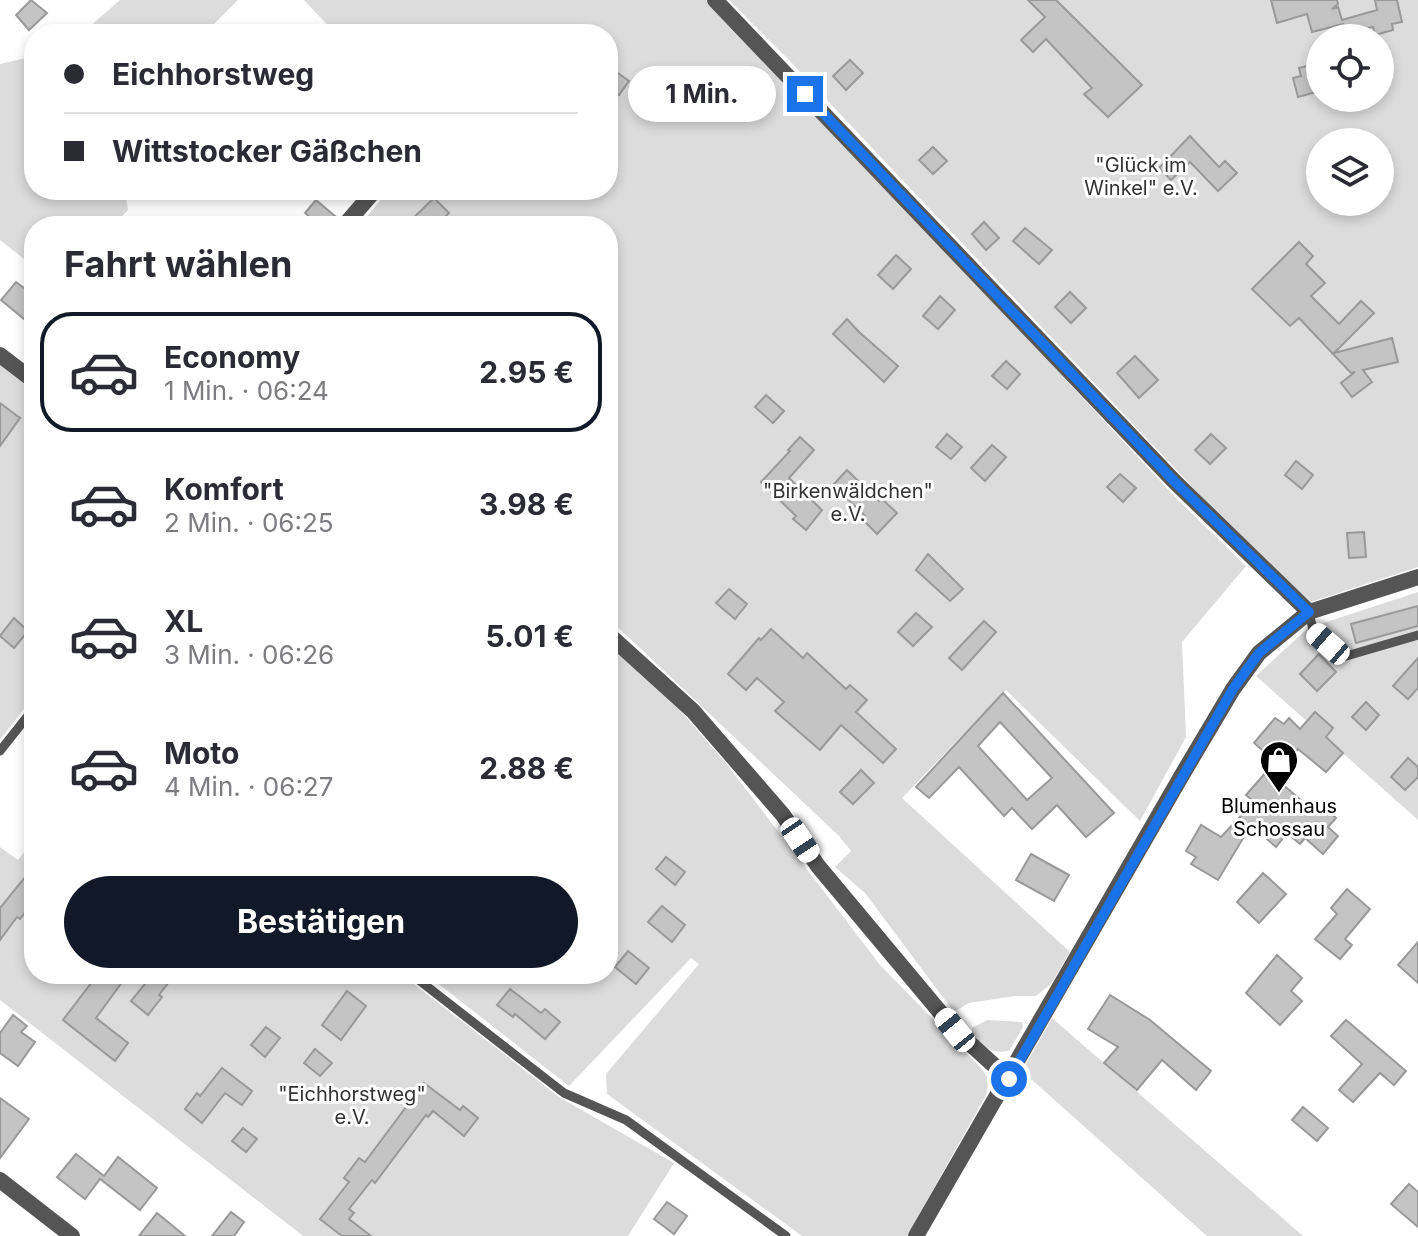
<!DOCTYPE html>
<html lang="de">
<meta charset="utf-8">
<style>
body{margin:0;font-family:Inter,sans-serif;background:#f2f2f3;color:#2b2b33;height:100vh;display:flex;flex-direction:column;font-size:30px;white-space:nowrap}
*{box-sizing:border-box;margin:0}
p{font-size:26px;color:#7c7c81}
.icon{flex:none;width:44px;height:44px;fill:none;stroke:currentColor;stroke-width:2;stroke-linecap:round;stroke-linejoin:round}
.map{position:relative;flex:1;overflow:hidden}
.panel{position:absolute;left:24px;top:216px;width:594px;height:768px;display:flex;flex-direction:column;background:#fff;border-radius:32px;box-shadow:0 4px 12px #0003}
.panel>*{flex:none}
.banner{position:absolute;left:24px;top:24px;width:594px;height:176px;border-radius:32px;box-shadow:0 4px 12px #0003;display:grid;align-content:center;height:176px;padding:0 40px;background:#fff}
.fabs{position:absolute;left:1306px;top:24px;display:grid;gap:16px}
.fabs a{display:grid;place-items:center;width:88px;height:88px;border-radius:50%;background:#fff;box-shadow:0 4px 12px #0003;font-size:40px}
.end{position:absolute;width:36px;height:36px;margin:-18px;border:10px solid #1a73e8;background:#fff;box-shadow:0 0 0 4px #fff}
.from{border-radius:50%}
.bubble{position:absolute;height:56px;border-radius:28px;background:#fff;box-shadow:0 4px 12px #0003;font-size:26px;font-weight:700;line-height:56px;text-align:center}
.car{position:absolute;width:24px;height:48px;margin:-24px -12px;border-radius:10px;box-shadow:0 0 6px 2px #0007;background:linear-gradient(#fff 24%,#345 0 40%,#fff 0 76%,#345 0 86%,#fff 0)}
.banner b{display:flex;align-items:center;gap:28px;height:76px;font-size:30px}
.banner b+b{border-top:2px solid #e1e1e2}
.banner i{width:20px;height:20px;background:#2b2b33}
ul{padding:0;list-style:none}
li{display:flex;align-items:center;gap:24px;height:120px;margin:0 16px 12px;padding:0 24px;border:4px solid transparent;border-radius:32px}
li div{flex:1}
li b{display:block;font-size:30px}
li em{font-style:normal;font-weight:700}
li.on{border-color:#111827}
li>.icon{width:72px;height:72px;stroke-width:1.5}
h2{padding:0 40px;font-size:36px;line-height:96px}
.primary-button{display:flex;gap:16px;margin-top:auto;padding:16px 40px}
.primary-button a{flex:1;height:92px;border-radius:48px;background:#111827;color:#fff;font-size:32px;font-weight:700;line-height:92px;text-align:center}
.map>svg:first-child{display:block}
.green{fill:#dcdcdc;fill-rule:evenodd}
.building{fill:#c4c4c4;stroke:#999;stroke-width:2;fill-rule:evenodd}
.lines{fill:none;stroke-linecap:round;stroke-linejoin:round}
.lane{stroke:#555;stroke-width:9}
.street{stroke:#555;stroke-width:16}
.route{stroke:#1a73e8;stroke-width:10}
.labels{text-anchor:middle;stroke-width:6;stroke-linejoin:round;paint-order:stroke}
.park-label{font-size:20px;fill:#333;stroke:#fff}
.poi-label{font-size:20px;fill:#000;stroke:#fff}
</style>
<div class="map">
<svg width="1418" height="1236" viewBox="0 0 1418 1236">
<rect width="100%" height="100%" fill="#fff"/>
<g class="green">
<path d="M120,0H238L204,34H81Z"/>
<path d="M304,0H708L767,59L1174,496L1246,566L1182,642L1186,737L1140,821L1006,690L902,798L1070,952L1051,984L1036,996H1015L969,1003L954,1012L865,893L835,867L851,851L839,836L608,618V226H359L389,190H608V34H336Z"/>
<path d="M729,0H1418V567L1311,602L1256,554L789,60ZM1320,38H1380V98H1320ZM1320,142H1380V202H1320Z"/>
<path d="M34,56V190H125L128,210L112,226H34V267L0,240V64Z"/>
<path d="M0,365L34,391V696L0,740Z"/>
<path d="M1418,592V820L1256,676L1308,628Z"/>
<path d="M608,645L672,701L725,762L880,965L981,1068L989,1080L986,1095L907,1236H802L607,1094L606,1074L699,964L691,958L569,1086L426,974H608Z"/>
<path d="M34,839V974H401L559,1097L674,1163L628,1236H303L0,1000V847L18,860Z"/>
<path d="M1052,1018L1303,1236H1207L1022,1071Z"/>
<path d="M987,1020L1022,1022L1023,1027L1009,1051C990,1054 984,1047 972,1034V1028Z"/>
</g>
<g class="building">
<path d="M31,0L47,13L29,30L16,15Z"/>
<path d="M1028,0H1056L1142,85L1108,117L1084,94L1092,88L1046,39L1033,52L1021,40L1045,17Z"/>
<path d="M1271,0H1337L1338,4L1332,9L1338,7L1342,20L1377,10L1375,0H1397L1402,22L1392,24L1393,30L1375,35L1373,27L1345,33L1343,24L1312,32L1307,14L1277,23Z"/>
<path d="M850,60L863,73L846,90L833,76Z"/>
<path d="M1315,64L1320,91L1298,97L1293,78L1301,76L1299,68Z"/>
<path d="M608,66L629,81L619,95L608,87Z"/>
<path d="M1190,136L1219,167L1225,161L1237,173L1218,191L1190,162L1171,180L1159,168Z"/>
<path d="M933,147L947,161L933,174L919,160Z"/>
<path d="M434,198L449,213L436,226H405Z"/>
<path d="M316,200L335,216L326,226H320L305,213Z"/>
<path d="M984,222L999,238L986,250L972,234Z"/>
<path d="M1025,228L1052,250L1039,264L1013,241Z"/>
<path d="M1299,242L1313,256L1306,264L1325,283L1311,296L1339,324L1361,301L1374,313L1334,353L1392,338L1398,362L1363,370L1372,382L1352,397L1341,383L1355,372L1351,373L1299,318L1290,326L1252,289Z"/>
<path d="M896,255L911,269L893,289L878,275Z"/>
<path d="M34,277V307L24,319L1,300L16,282L24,288Z"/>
<path d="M1070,292L1086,308L1071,323L1055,307Z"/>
<path d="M940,296L955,310L938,329L923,316Z"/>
<path d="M847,319L859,332L898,366L884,382L833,334Z"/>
<path d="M1135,356L1158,380L1139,398L1117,373Z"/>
<path d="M1006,361L1020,374L1007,389L992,376Z"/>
<path d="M766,395L784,411L773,423L755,407Z"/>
<path d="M0,403L20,418L0,446Z"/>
<path d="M947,434L962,447L951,459L936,447Z"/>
<path d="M1211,434L1226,448L1210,464L1195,450Z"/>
<path d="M800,437L814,450L789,478L822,510L806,530L793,519L796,516L761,482L790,451L788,450Z"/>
<path d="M992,445L1006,457L985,481L971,468Z"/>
<path d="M1296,461L1313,475L1302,489L1285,475Z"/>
<path d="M847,470L879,501L881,498L897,513L877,534L862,519L865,516L833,485Z"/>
<path d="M1120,474L1136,488L1123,502L1107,487Z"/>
<path d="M1364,532L1366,557L1349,558L1347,533Z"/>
<path d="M928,554L963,589L950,601L916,570Z"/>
<path d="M729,589L747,604L735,619L716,603Z"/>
<path d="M1418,606V626L1356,643L1351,624Z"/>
<path d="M916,613L932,627L913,646L898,632Z"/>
<path d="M14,618L28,631L14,648L0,636Z"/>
<path d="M984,621L996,632L962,670L949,658Z"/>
<path d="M771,629L803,658L807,653L846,689L850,685L867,700L856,712L896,749L883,763L841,725L820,750L775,711L784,702L757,678L746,690L728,674L759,638L761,640Z"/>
<path d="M1319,654L1336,672L1317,691L1300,674Z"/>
<path d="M1418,658V688L1408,699L1393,686Z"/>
<path d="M1003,693L1114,813L1086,837L1057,805L1032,829L1012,808L1004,816L959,767L929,798L916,787ZM1000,722L1052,778L1027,800L978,746Z"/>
<path d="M1366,702L1379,715L1366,730L1352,717Z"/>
<path d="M1315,712L1333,728L1326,737L1343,753L1326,772L1298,749L1282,767L1254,743L1275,718L1284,724L1289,718L1300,729Z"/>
<path d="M1408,758L1418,767V777L1405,790L1391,777Z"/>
<path d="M861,770L874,783L853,804L840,792Z"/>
<path d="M1267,771L1316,813L1323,806L1336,818L1328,827L1338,836L1323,854L1305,838L1300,844L1287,833L1276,847L1251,825L1218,880L1191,864L1196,857L1186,851L1201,825L1221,837L1254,802L1246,795Z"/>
<path d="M1031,854L1069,875L1054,901L1016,880Z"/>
<path d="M666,857L685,872L675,885L656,869Z"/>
<path d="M34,866V901L20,919L17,917L0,940V908Z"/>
<path d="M1263,873L1286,894L1259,923L1237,902Z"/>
<path d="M1347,889L1370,909L1345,939L1352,945L1340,959L1315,939L1337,914L1331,908Z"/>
<path d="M662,906L685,925L672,942L648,922Z"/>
<path d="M1418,942V983L1398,965Z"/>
<path d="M628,951L649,968L636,984L615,967Z"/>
<path d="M1277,955L1302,978L1291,991L1302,1001L1280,1025L1246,993Z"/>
<path d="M98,974H128L96,1018L128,1043L115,1061L63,1020Z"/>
<path d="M153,974H175L159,995L162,997L148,1015L131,1001Z"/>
<path d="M510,989L541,1013L545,1009L560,1022L545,1039L515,1014L513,1017L497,1005Z"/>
<path d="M347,991L366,1006L341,1040L322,1025Z"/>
<path d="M1110,995L1150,1020L1211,1071L1196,1090L1162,1060L1137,1090L1104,1063L1118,1047L1088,1029Z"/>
<path d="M13,1015L27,1026L21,1032L35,1042L18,1066L0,1053V1033Z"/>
<path d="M1346,1020L1406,1071L1394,1085L1380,1073L1353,1102L1339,1090L1362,1064L1331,1036Z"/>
<path d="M266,1027L280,1038L265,1057L251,1045Z"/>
<path d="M315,1049L332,1063L320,1076L304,1063Z"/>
<path d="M222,1068L252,1091L242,1105L225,1093L202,1123L185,1109L197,1093L200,1096Z"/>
<path d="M424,1083L460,1110L463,1106L478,1118L464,1136L433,1111L428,1117L426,1115L375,1183L372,1180L349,1209L354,1213L349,1219L371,1236H342L320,1219L349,1182L344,1178L359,1158L365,1162Z"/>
<path d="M0,1098L29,1119L0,1158Z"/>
<path d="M1303,1107L1328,1128L1317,1141L1292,1120Z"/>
<path d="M243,1128L257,1139L246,1152L232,1141Z"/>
<path d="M76,1154L104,1176L118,1157L157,1188L140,1210L100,1179L85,1199L57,1177Z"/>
<path d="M1409,1184L1418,1192V1227L1391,1204Z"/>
<path d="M667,1202L687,1216L674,1234L654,1219Z"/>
<path d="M231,1212L244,1222L234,1236H212Z"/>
<path d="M157,1213L185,1236H139Z"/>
</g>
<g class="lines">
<g class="lane">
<path d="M1309,612L1313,630L1343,657L1418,635"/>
<path d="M0,751L34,708"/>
<path d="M411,974L564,1093L626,1120L786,1236"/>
</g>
<g class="street">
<path d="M715,0L1174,481L1309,612"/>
<path d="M344,226L375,190"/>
<path d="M0,355L34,381"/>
<path d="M608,634L693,711L783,815L818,866L955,1030L1009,1079"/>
<path d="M0,1180L72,1236"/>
<path d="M916,1236L1182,775L1233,689L1259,653L1309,612L1418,577"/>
</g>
</g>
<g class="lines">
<path class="route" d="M805,94L1174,481L1309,612L1259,653L1233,689L1009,1079"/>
</g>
<defs>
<symbol id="shop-pin" viewBox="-11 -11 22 30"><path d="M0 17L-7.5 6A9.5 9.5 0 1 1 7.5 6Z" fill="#000" stroke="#fff"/><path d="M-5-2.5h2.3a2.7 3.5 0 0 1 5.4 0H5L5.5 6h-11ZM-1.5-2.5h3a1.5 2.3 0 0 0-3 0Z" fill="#fff"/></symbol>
</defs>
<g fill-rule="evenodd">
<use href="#shop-pin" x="1257" y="738" width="44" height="60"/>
</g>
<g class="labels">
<g class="park-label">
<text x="1141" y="172">"Glück im<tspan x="1141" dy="23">Winkel" e.V.</tspan></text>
<text x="848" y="498">"Birkenwäldchen"<tspan x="848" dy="23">e.V.</tspan></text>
<text x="352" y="1101">"Eichhorstweg"<tspan x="352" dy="23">e.V.</tspan></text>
</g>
<g class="poi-label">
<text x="1279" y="813">Blumenhaus<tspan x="1279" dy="23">Schossau</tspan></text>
</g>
</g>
</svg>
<div class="fabs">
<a><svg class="icon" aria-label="locate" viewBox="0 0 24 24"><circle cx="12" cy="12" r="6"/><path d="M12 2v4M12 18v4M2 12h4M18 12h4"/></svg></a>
<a><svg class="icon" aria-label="layers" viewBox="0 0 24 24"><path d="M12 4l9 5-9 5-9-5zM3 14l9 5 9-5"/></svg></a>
</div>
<i class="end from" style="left:1009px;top:1079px"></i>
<i class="end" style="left:805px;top:94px"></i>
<div class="bubble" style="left:628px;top:66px;width:148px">1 Min.</div>
<i class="car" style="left:1328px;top:644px;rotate:311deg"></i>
<i class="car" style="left:800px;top:840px;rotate:146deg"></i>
<i class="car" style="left:955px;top:1030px;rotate:321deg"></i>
<div class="banner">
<b><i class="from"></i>Eichhorstweg</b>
<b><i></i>Wittstocker Gäßchen</b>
</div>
<section class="panel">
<h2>Fahrt wählen</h2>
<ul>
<li class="on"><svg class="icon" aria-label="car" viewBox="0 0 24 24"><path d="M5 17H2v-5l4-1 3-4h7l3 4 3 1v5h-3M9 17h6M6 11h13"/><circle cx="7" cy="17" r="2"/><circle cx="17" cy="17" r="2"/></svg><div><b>Economy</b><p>1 Min. · 06:24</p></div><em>2.95 €</em></li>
<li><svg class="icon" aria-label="car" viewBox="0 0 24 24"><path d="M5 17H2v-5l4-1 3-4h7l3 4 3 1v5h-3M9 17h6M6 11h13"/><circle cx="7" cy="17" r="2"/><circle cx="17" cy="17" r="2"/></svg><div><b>Komfort</b><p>2 Min. · 06:25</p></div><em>3.98 €</em></li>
<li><svg class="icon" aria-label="car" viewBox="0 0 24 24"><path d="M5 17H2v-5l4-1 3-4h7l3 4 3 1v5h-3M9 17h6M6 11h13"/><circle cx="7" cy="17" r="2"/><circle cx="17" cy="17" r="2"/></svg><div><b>XL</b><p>3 Min. · 06:26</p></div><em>5.01 €</em></li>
<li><svg class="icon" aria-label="car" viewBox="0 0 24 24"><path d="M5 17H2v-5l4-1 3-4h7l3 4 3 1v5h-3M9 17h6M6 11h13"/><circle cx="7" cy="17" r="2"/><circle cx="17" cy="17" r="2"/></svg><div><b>Moto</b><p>4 Min. · 06:27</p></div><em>2.88 €</em></li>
</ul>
<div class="primary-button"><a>Bestätigen</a></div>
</section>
</div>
